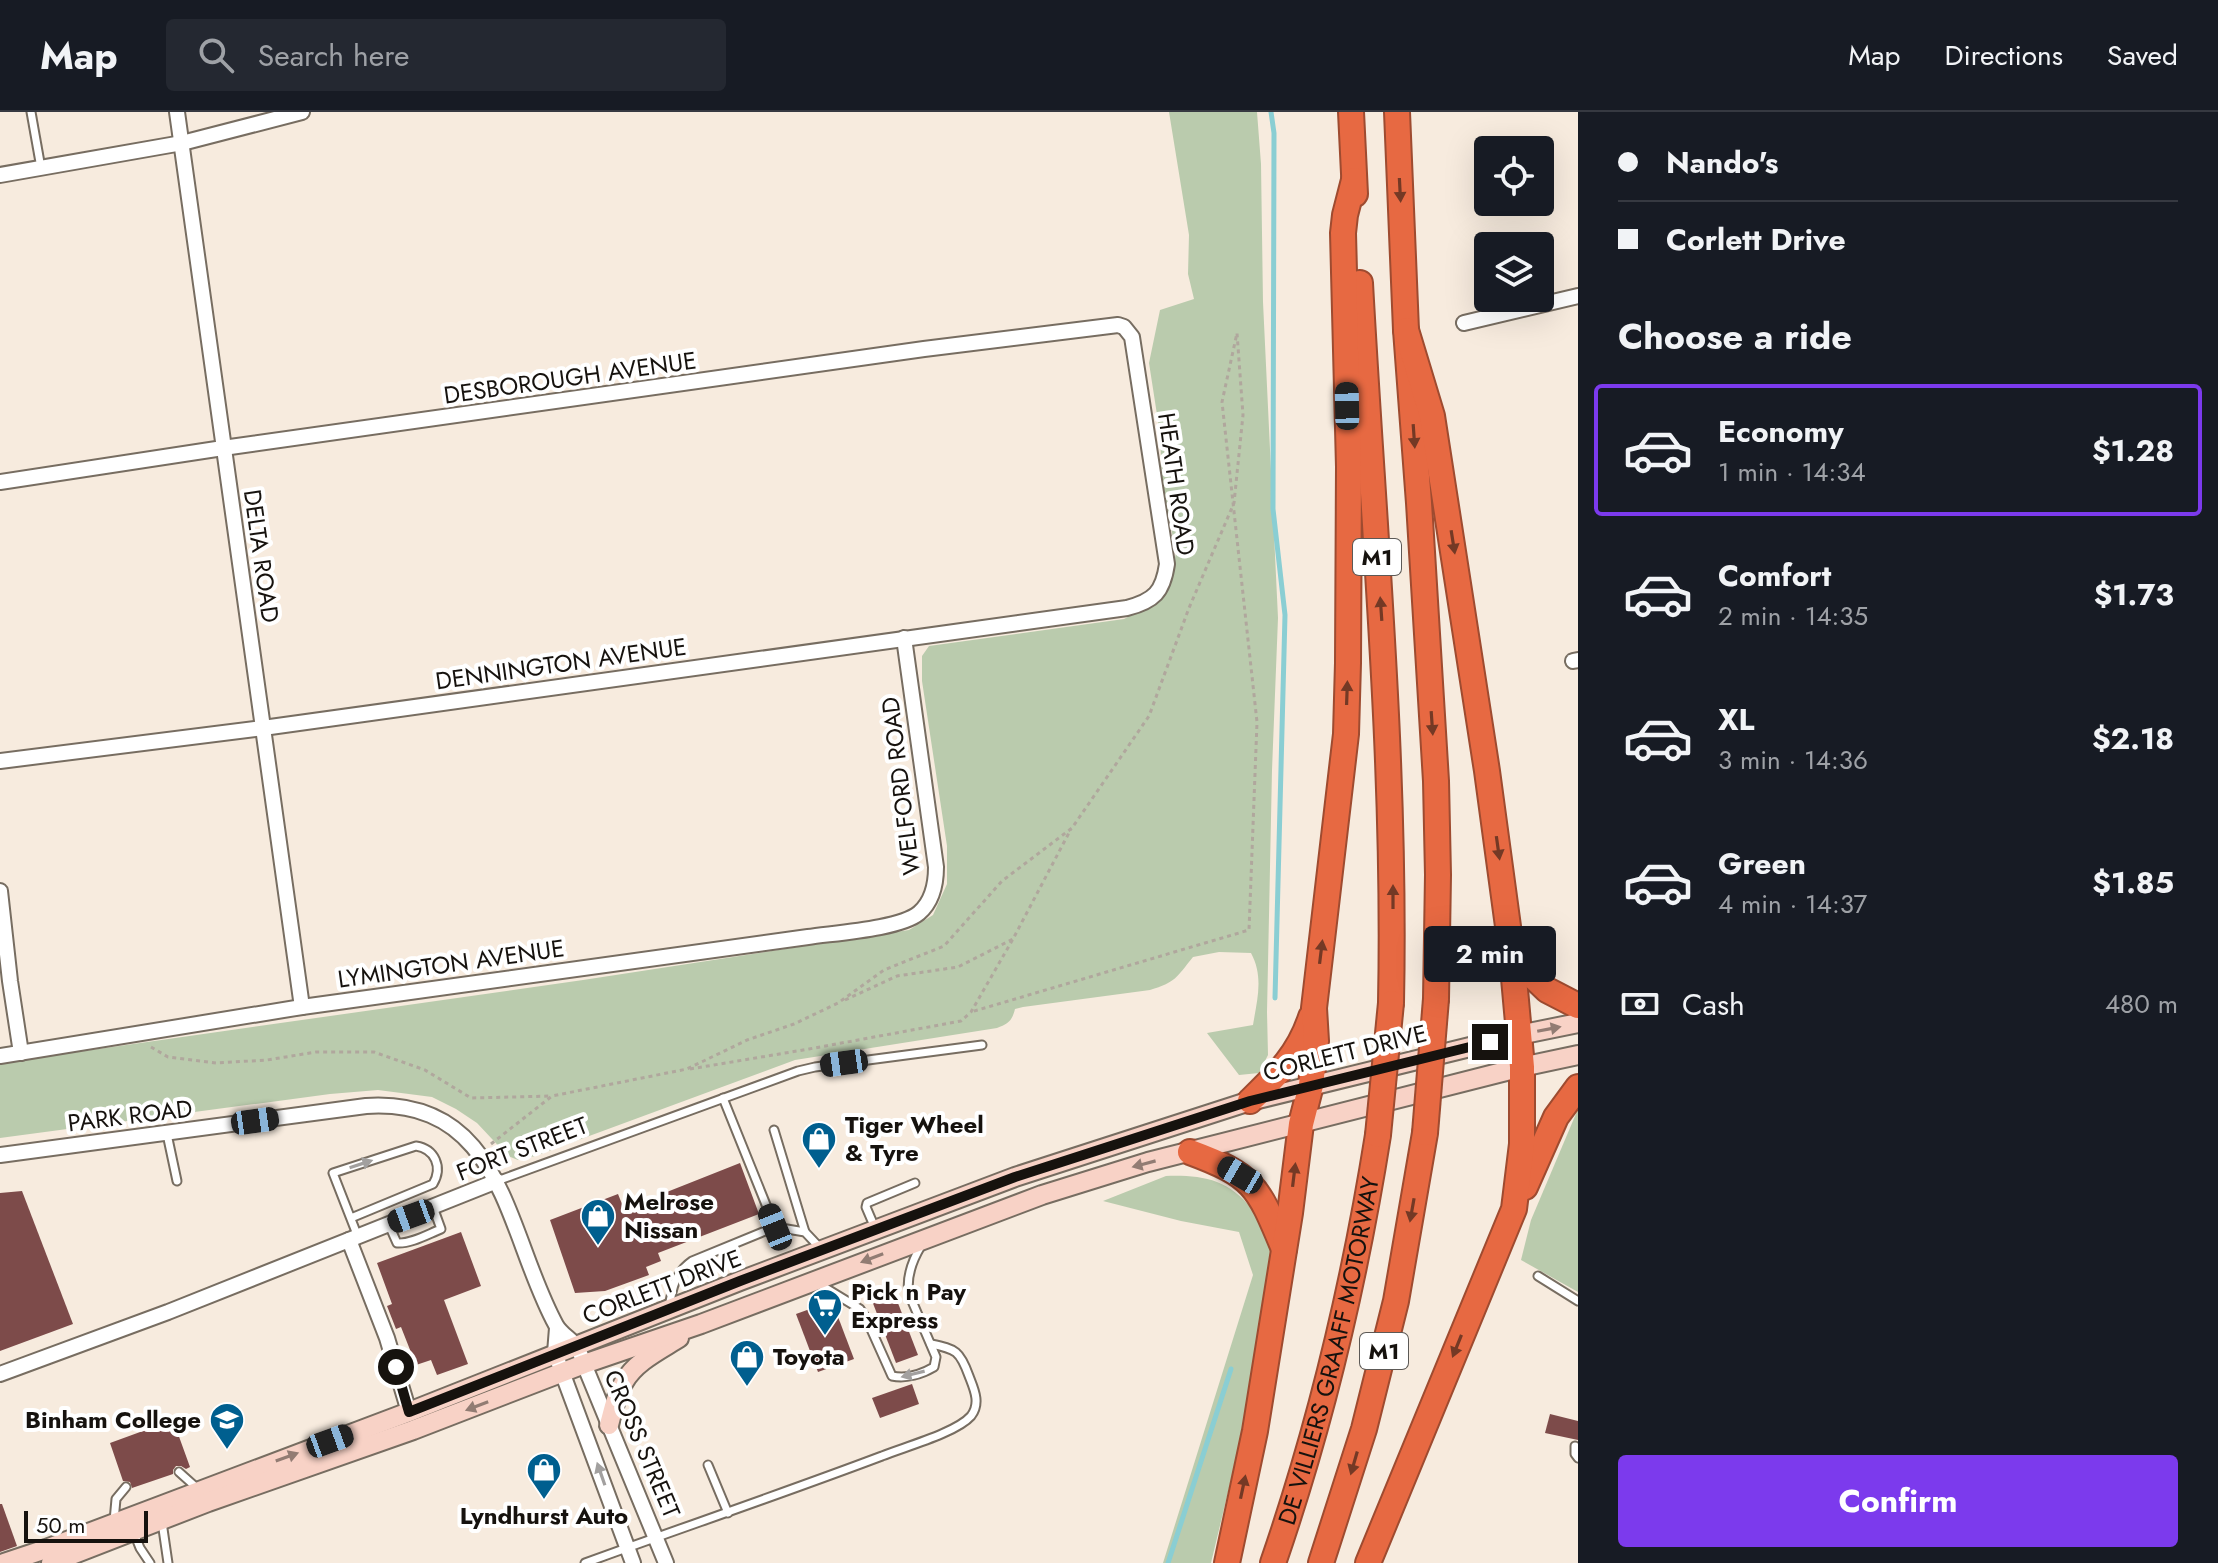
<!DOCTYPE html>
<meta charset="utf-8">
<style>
body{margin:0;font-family:Jost,sans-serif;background:#242831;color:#f1f3f6;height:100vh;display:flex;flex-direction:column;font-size:30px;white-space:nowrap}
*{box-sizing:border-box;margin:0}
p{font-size:26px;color:#9ea1a6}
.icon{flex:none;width:44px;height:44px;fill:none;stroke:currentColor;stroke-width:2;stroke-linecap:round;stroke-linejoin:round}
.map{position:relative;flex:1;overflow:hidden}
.details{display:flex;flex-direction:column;background:#171b24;width:640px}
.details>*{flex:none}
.banner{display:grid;align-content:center;height:176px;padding:0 40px;background:#171b24}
.fabs{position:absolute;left:1474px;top:24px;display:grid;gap:16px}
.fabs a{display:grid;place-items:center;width:80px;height:80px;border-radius:8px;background:#171b24;box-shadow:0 8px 32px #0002;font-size:40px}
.scale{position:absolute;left:24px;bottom:20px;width:124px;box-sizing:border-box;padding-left:8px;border:4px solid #16120e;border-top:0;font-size:22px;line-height:28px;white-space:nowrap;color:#16120e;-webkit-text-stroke:6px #fff;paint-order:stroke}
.end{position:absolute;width:36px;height:36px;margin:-18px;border:10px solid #16120e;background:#fff;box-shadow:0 0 0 4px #fff}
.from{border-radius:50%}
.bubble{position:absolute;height:56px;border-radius:8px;background:#171b24;box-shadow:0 8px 32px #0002;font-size:26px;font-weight:700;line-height:56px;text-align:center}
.car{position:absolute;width:24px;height:48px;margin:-24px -12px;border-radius:10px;box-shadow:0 0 6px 2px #0007;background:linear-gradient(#222 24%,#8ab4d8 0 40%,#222 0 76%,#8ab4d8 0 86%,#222 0)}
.banner b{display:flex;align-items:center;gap:28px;height:76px;font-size:30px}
.banner b+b{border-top:2px solid #363941}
.banner i{width:20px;height:20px;background:#f1f3f6}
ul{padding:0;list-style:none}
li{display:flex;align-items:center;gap:24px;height:132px;margin:0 16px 12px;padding:0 24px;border:4px solid transparent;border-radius:8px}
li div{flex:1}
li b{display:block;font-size:30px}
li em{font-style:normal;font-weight:700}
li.selected{border-color:#7c3aed}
li>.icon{width:72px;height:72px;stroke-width:1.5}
h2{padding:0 40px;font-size:36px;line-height:96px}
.pay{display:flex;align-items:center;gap:20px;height:88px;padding:0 40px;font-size:30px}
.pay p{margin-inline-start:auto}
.button{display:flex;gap:16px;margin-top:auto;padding:16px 40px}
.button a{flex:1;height:92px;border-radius:8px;background:#7c3aed;color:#fff;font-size:32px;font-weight:700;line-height:92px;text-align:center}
header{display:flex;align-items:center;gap:48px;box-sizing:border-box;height:112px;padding:0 40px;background:#171b24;border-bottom:2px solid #363941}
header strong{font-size:38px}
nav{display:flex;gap:44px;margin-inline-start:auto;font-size:28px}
.search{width:560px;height:72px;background:#242831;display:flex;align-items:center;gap:20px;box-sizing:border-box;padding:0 28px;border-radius:8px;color:#9ea1a6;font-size:30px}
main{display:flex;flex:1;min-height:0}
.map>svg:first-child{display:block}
.green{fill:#bacbad}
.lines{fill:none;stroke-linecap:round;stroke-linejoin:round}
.stream{stroke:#8aced3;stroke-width:5}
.building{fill:#7d4b4a}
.service-casing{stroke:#776d61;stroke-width:11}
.minor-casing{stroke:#776d61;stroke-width:18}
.secondary-casing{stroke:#776d61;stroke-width:22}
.motorway-casing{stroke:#9e4b30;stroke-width:28}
.path{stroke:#b0a79d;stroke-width:3;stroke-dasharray:4 4;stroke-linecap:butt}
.service{stroke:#fff;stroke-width:7}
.minor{stroke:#fff;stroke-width:14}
.secondary{stroke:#f8d2c6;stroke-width:18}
.motorway{stroke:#e76942;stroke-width:24}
.motorway-bridge-casing{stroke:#9e4b30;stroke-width:28;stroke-linecap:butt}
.motorway-bridge{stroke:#e76942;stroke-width:24}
.oneway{fill:#743925}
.oneway2{fill:#927c73}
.oneway3{fill:#a2a09f}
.route{stroke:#16120e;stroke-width:10}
.labels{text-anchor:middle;stroke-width:8;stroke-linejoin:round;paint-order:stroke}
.shield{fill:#fff;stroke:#5c5956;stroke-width:2}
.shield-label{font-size:22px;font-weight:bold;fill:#16120e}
.street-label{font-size:24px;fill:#16120e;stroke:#fff}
.poi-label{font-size:24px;font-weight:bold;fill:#16120e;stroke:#fff;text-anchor:start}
</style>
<header>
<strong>Map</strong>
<div class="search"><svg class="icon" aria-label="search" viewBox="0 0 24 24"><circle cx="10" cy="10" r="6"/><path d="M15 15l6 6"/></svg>Search here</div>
<nav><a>Map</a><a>Directions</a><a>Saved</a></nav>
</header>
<main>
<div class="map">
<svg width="1578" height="1451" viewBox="0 0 1578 1451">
<rect width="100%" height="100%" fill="#f7ebde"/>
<g class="green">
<path d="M1169,0H1257L1261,52L1263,190L1278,506L1272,658L1267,900L1268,943L1259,961L1239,963L1207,921L1253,913C1257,888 1264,865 1251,841L1219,840L1193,845C1176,866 1176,870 1150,878L1023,895L1015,897C1012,909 1008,912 997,916L795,948L535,1044L518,1048L508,1044L477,1011L456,997L432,985L378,978L330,982L0,1026V951L583,868L909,818L933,803L947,772V734L922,569V544L929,534L1124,507L1157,490L1170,467L1176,441L1162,370L1160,322L1149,251L1160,198L1194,187L1188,162L1189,123Z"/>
<path d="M1578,997V1180L1521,1148L1531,1108Z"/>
<path d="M1166,1064C1202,1063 1228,1067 1252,1097C1260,1106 1268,1116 1270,1128C1272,1143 1266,1167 1264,1183C1256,1274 1232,1362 1211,1451H1163L1253,1163L1239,1120L1181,1109L1103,1089Z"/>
</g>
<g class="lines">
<g class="stream">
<path d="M1271,0L1274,21L1273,397L1285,503L1275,886"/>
<path d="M1168,1451L1231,1257"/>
</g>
</g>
<g class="building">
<path d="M740,1051L759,1102L658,1141L661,1149L646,1155L649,1163L605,1179L575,1181L550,1108L618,1082L624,1097Z"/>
<path d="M22,1079L73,1212L0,1239V1081Z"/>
<path d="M461,1120L481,1174L444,1188L468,1252L437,1263L431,1248L416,1253L401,1215L396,1217L387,1194L392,1192L377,1151Z"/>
<path d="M891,1173L918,1243L896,1251L869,1181Z"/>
<path d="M832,1189L854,1247L818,1260L796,1202Z"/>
<path d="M912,1272L919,1292L880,1306L872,1286Z"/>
<path d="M1550,1302L1578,1309V1328L1545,1321Z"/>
<path d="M173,1308L190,1355L186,1357L181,1354H176L173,1358V1362L132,1376L130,1370L123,1369L110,1331Z"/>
<path d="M0,1392H2L17,1434L0,1440Z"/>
</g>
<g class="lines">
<defs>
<g id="service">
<path d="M31,0L41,56"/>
<path d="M723,986L775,1115"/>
<path d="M774,1018L805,1120"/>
<path d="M167,1022L177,1069"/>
<path d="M497,1069L798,959L815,955L982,933"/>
<path d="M351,1106L433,1072C443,1055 435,1037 416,1034L333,1061L358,1125"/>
<path d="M389,1113L397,1131C411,1132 428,1122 441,1117L433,1095"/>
<path d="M875,1116L866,1095L867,1091L915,1071"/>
<path d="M1538,1164L1578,1189"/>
<path d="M819,1172L860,1197L866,1206L892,1264C906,1267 922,1262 934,1255L936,1245L909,1182C906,1165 912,1149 921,1134"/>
<path d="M669,1196C672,1176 675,1161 692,1149L775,1115L805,1120L822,1138"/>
<path d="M1575,1334V1342L1578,1346"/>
<path d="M708,1353L728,1401"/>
<path d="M179,1360L198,1377"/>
<path d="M114,1409L116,1387L126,1375"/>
<path d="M162,1410L168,1451"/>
<path d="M134,1421L140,1436L150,1451"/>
<path d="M585,1451C684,1415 784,1381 882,1344C904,1335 956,1321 971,1304C981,1291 974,1277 969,1264C960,1239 956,1237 931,1232"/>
</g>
<g id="minor">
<path d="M177,0L302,895"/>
<path d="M0,63L182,31L302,0"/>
<path d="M1464,211L1578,184"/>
<path d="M0,370L223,336L924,237L1118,213L1124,215L1132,225L1167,452C1163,480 1154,489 1127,496L263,616L0,649"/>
<path d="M1573,549L1578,548"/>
<path d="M0,779L10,869L21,941"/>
<path d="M0,944L302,895L808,825C834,821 900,817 919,801C933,789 936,772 936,755L904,526"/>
<path d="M0,1043L366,994C504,985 506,1122 556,1213C561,1222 571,1227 577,1235C580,1240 582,1246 584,1252L666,1451"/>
<path d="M349,1128L387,1226L409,1300"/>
<path d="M557,1216L555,1241L633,1451"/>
<path d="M0,1262L168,1200L497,1069"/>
</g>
<g id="secondary">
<path d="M609,1313C613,1298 616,1283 624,1270C635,1250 660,1238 679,1226"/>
<path d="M4,1451L46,1437L409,1300L740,1169L1015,1065L1250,989L1519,923L1578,911"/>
<path d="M51,1451L208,1390L413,1318L584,1252L701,1212L1042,1083L1148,1050L1522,955L1578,943"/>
</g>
<g id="motorway">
<path d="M1351,0L1355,82"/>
<path d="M1397,0L1406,218L1419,391L1436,669L1438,763L1436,887"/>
<path d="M1360,171C1373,411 1396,650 1391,891"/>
<path d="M1512,844L1547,878L1578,894"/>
<path d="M1250,989C1278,962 1299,942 1311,905"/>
<path d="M1190,1040C1255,1064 1258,1075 1284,1137"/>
<path d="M1525,1075L1556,1005L1578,975"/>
<path d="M1227,1451L1255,1319L1290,1101L1301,1012L1311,973L1316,929L1314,896L1346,622L1348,551L1349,355L1343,121L1345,103L1354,68"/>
<path id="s1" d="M1273,1451C1321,1312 1355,1168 1378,1023"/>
<path d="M1321,1451L1364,1317L1396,1189L1425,1021"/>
<path d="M1368,1451L1514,1097L1522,1032V955L1512,844L1487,659L1432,304L1406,218"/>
</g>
</defs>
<use href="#service" class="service-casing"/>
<use href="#minor" class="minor-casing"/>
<use href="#secondary" class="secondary-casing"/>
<use href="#motorway" class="motorway-casing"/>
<g class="path">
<path d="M845,888L897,864L958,855L1013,827"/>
<path d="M151,935L168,945L216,951L267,948L316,940H374L425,958L471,986L552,984"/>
<path d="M690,957L809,937L961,909L971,900L1013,827L1071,717"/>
<path d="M491,1032L552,984L687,957L747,928L794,912L838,891L884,858L944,834L1002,769L1072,716L1149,604L1189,496L1234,391L1243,303L1237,221L1222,290L1257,610L1249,818L971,900"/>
</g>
<use href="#service" class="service"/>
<use href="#minor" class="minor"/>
<use href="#secondary" class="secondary"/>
<use href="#motorway" class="motorway"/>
<defs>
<g id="motorway-bridge">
<path d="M1425,1021L1436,887"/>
<path d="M1378,1023L1391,891"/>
</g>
</defs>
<use href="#motorway-bridge" class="motorway-bridge-casing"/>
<use href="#motorway-bridge" class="motorway-bridge"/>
</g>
<defs><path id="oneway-solid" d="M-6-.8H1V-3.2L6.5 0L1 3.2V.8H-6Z" transform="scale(2)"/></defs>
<g class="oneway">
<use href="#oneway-solid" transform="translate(1400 78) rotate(87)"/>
<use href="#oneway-solid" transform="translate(1414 324) rotate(86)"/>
<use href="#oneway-solid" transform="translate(1453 430) rotate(81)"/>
<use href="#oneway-solid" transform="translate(1381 497) rotate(-94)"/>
<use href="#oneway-solid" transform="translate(1347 581) rotate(-88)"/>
<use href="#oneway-solid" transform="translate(1432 611) rotate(86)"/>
<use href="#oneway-solid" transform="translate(1498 736) rotate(82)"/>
<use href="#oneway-solid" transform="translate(1393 785) rotate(-90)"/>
<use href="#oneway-solid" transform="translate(1321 840) rotate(-83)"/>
<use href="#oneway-solid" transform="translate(1294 1063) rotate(-83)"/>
<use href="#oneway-solid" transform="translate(1412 1098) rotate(100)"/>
<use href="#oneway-solid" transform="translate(1457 1234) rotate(112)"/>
<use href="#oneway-solid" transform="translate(1354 1351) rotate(106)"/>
<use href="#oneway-solid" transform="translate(1243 1375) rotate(-78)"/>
</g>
<g class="oneway2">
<use href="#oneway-solid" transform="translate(1549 917) rotate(-11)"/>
<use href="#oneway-solid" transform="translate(1144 1052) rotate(165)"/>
<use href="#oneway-solid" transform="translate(872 1146) rotate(159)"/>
<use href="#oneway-solid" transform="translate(477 1294) rotate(159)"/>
<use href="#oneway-solid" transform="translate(287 1345) rotate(-20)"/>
</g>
<g class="oneway3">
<use href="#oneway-solid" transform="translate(361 1052) rotate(-18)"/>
<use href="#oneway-solid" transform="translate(913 1262) rotate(166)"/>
<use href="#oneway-solid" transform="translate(601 1362) rotate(-109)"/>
</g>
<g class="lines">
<path class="route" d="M396,1255L409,1300L740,1169L1015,1065L1250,989L1490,930"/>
</g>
<defs>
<symbol id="shop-pin" viewBox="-11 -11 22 30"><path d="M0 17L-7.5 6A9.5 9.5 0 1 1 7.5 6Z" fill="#005f8f" stroke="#fff"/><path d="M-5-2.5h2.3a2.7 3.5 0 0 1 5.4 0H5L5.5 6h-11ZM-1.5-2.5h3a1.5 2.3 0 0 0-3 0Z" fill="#fff"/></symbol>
<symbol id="supermarket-pin" viewBox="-11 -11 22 30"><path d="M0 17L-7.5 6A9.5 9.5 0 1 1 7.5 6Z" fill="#005f8f" stroke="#fff"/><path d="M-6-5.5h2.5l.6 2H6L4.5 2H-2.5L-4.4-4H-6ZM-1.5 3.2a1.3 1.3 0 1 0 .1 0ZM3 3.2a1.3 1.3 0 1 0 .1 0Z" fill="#fff"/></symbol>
<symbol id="school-pin" viewBox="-11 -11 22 30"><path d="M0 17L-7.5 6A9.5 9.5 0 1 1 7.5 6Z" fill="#005f8f" stroke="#fff"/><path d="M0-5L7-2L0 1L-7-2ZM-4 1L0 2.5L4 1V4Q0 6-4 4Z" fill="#fff"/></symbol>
</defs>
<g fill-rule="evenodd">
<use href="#shop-pin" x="799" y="1007" width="40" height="54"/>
<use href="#shop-pin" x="578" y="1084" width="40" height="54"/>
<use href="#supermarket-pin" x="805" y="1174" width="40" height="54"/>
<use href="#shop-pin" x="727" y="1225" width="40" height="54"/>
<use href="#school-pin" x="207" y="1288" width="40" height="54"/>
<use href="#shop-pin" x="524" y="1338" width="40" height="54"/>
</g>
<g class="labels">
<g class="shield">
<rect x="1353" y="427" width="48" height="36" rx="6"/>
<rect x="1360" y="1221" width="48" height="36" rx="6"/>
</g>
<g class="shield-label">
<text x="1377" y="453">M1</text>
<text x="1384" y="1247">M1</text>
</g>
<g class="street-label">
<text transform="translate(570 266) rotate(-8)" y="8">DESBOROUGH AVENUE</text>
<text transform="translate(1176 372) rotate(82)" y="8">HEATH ROAD</text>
<text transform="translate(261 444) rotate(82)" y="8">DELTA ROAD</text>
<text transform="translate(561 552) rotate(-8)" y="8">DENNINGTON AVENUE</text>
<text transform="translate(901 674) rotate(-97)" y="8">WELFORD ROAD</text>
<text transform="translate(451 852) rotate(-8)" y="8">LYMINGTON AVENUE</text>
<text transform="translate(1345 941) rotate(-14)" y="8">CORLETT DRIVE</text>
<text transform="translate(130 1004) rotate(-7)" y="8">PARK ROAD</text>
<text transform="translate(522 1037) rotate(-21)" y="8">FORT STREET</text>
<text transform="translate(662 1175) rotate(-21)" y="8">CORLETT DRIVE</text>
<text dy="8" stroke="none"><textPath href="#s1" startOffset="220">DE VILLIERS GRAAFF MOTORWAY</textPath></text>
<text transform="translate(642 1332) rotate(67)" y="8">CROSS STREET</text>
</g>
<g class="poi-label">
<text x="845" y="1021">Tiger Wheel<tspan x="845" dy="28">&amp; Tyre</tspan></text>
<text x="624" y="1098">Melrose<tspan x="624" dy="28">Nissan</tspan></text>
<text x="851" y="1188">Pick n Pay<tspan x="851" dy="28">Express</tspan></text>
<text x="773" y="1253">Toyota</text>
<text x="201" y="1316" text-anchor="end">Binham College</text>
<text x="544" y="1412" text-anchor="middle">Lyndhurst Auto</text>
</g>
</g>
</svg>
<div class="fabs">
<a><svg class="icon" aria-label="locate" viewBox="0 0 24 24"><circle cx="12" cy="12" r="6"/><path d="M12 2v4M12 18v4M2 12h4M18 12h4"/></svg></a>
<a><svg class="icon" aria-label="layers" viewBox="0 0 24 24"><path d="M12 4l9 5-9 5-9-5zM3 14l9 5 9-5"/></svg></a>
</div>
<div class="scale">50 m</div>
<i class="end from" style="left:396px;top:1255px"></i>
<i class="end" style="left:1490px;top:930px"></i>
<div class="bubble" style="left:1424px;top:814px;width:132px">2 min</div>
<i class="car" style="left:1347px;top:294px;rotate:359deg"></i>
<i class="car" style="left:844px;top:951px;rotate:262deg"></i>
<i class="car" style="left:255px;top:1009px;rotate:82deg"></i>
<i class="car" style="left:1240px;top:1063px;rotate:300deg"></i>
<i class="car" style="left:411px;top:1104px;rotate:250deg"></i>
<i class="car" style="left:775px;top:1115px;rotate:338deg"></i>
<i class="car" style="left:330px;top:1329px;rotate:70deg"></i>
</div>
<section class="details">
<div class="banner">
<b><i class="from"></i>Nando's</b>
<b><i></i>Corlett Drive</b>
</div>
<h2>Choose a ride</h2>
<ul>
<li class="selected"><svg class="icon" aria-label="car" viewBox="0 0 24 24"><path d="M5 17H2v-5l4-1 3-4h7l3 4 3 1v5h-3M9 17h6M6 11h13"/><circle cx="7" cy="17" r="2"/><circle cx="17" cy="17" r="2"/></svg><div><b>Economy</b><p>1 min · 14:34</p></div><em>$1.28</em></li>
<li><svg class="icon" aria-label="car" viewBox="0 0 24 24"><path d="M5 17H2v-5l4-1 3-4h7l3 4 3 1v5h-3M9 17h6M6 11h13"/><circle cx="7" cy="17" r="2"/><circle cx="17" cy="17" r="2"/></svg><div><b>Comfort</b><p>2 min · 14:35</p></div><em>$1.73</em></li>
<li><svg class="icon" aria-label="car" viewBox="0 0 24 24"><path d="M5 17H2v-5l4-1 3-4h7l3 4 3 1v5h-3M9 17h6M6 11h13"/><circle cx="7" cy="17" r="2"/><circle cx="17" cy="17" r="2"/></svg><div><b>XL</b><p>3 min · 14:36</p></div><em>$2.18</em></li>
<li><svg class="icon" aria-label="car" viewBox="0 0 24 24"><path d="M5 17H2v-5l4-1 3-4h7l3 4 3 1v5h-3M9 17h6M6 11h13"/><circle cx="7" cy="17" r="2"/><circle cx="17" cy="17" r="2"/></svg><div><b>Green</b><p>4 min · 14:37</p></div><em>$1.85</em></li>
</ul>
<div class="pay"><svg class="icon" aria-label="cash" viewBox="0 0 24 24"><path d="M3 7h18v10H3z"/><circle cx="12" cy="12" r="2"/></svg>Cash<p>480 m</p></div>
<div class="button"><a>Confirm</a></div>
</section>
</main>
